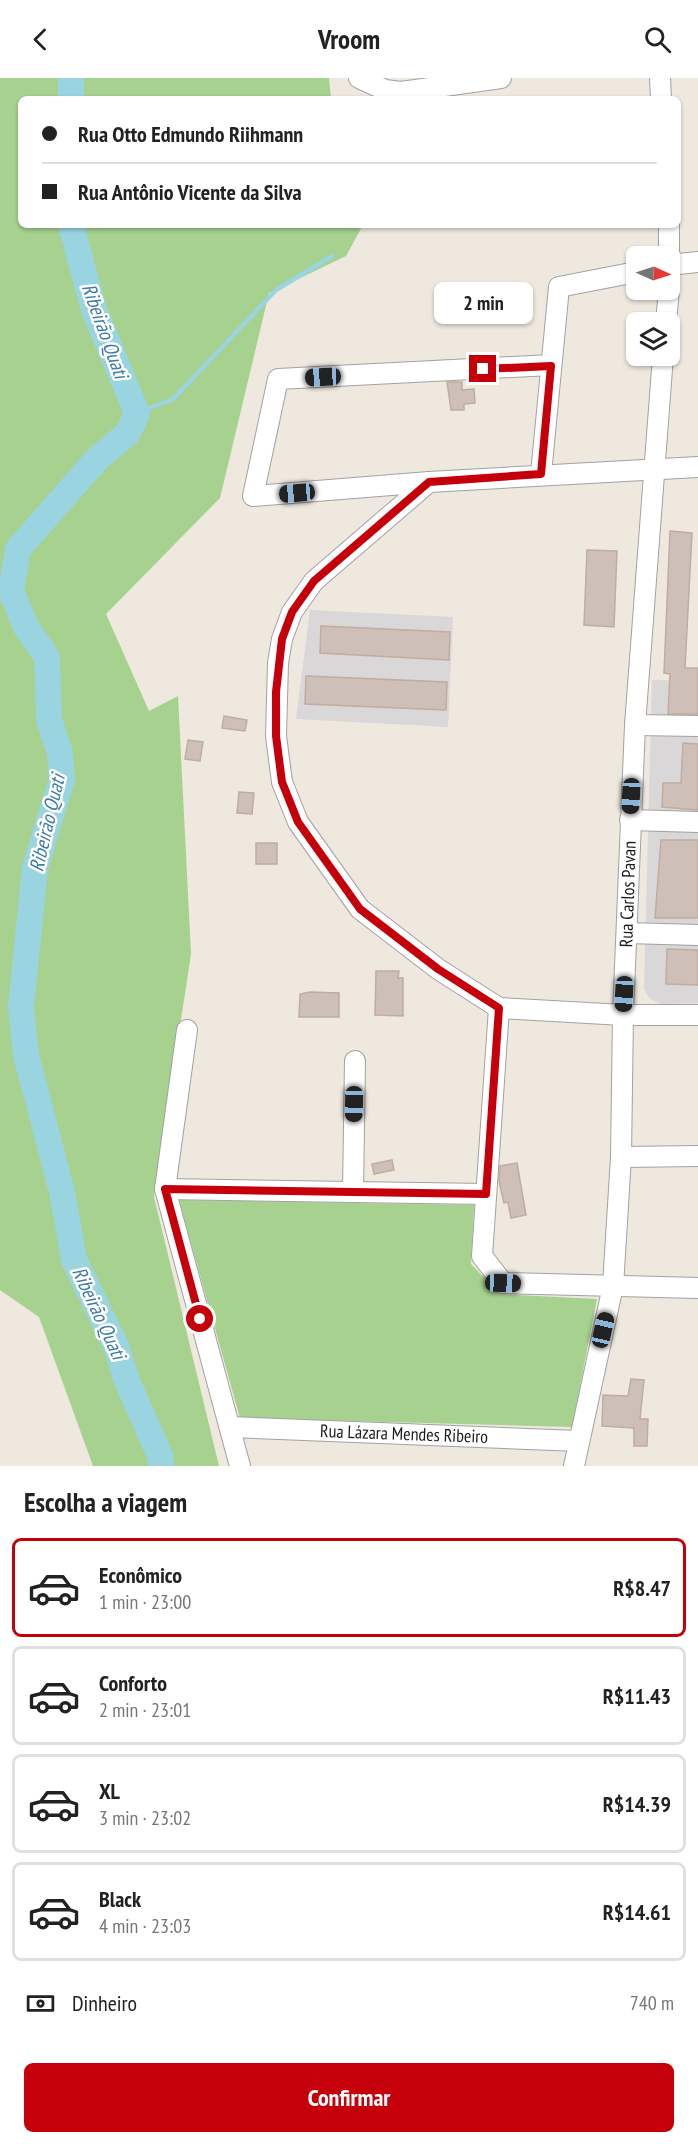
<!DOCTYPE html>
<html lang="pt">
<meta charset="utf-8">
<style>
body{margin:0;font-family:"PT Sans Narrow",sans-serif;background:#f6f6f6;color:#222;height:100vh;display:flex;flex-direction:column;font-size:22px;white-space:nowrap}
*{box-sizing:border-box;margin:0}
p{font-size:20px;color:#767676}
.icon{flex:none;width:33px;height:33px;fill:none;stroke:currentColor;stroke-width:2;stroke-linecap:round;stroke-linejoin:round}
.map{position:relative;height:1388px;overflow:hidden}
.panel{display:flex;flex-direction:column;background:#fff;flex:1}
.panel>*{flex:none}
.banner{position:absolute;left:18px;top:18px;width:663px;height:132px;border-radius:9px;box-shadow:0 2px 4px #0004;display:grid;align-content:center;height:132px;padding:0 24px;background:#fff}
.needle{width:39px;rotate:93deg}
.fabs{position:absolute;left:626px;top:168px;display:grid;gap:12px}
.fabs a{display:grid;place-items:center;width:54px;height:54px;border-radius:9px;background:#fff;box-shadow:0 2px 4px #0004;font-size:30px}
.end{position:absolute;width:27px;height:27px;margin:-14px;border:8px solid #c5000b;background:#fff;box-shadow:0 0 0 3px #fff}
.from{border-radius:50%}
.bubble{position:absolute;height:42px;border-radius:9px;background:#fff;box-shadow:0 2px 4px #0004;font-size:20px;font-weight:700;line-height:42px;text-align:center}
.car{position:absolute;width:18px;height:36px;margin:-18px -9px;border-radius:8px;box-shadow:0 0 4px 2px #0007;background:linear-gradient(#222 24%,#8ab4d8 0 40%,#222 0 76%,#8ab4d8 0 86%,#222 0)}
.banner b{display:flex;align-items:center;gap:21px;height:57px;font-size:22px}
.banner b+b{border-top:2px solid #e0e0e0}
.banner i{width:15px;height:15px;background:#222}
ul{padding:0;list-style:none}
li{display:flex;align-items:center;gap:18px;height:99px;margin:0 12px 9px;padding:0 12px;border:3px solid #e0e0e0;border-radius:9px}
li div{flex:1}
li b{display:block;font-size:22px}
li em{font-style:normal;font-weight:700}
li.selected{border-color:#c5000b}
li>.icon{width:54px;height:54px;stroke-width:1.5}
h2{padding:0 24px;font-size:27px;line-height:72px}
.pay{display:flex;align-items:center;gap:15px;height:66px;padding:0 24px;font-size:22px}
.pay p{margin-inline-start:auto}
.primary-button{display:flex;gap:12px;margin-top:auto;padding:12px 24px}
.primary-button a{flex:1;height:69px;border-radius:9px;background:#c5000b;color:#fff;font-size:24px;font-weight:700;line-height:69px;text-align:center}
header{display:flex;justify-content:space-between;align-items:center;height:78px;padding:0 24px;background:#fff;font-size:27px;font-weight:700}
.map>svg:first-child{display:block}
.residential{fill:#d9d7d8}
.forest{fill:#a6d18f}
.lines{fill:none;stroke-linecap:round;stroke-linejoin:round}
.stream{stroke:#9ad4e0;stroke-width:4.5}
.river{stroke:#9ad4e0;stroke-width:26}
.building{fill:#cec0b8;stroke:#c0aca0;stroke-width:1.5}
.minor-casing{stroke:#a2a2a2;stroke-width:22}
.minor{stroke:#fff;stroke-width:20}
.route{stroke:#c5000b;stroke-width:8}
.labels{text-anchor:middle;stroke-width:5;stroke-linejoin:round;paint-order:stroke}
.street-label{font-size:18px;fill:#1b1b1b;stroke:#fff}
.water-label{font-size:20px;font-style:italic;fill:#3e7aaa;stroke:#fff}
</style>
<header><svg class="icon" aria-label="back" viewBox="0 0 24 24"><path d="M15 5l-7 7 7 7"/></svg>Vroom<svg class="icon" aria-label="search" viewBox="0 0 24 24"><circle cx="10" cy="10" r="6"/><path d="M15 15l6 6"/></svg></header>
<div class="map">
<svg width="698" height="1388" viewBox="0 0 698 1388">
<rect width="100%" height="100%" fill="#eee8df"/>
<g class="residential">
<path d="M310,532L453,539L448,649L296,641Z"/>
<path d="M698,579V925L661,926L650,921L644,911L652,602L697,603Z"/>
</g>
<g class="forest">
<path d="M0,0H329L331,21H21V147H363L346,178L269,215L220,420L106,536L149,633L178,618L191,876L154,1119L219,1388H93L39,1239L0,1212Z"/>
<path d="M179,1122L474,1127L471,1186L500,1216L597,1221L572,1349L240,1340Z"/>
</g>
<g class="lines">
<path class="stream" d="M137,335L173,321L276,212L332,178"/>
<g class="river">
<path d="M71,0V21"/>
<path d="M71,147L94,232L137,335L128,355L98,380L18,471L11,513L26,549L47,579L49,642L60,675L62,701L35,790L21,929L26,977L62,1114L74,1182L116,1268L127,1303L160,1378L161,1388"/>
</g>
</g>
<g class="building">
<path d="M447,304H462V312L474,311L475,325L464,326V332H451Z"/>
<path d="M670,453L692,455L685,590H698V636H668L670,596L664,595Z"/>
<path d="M587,472L617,473L614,549L584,547Z"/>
<path d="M321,548L450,554L449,582L320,575Z"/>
<path d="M306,598L447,604L446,632L305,626Z"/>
<path d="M224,638L247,642L245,653L222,650Z"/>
<path d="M188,662L203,664L200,683L185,681Z"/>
<path d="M683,665L698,666V732L662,729L663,705H681Z"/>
<path d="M239,714L254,715L252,736L237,735Z"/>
<path d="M661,762H698V840H655Z"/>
<rect x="256" y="765" width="21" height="21"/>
<path d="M667,871L698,872V907L666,906Z"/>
<path d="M376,893H399L398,900H403V938L375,937Z"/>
<path d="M310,914L339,915V939H299L300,916Z"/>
<path d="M392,1082L394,1092L374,1096L372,1086Z"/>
<path d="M517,1085L526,1137L511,1140L508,1124L504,1125L499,1103L500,1088Z"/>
<path d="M631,1301L644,1302L640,1341H648L647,1368H634V1350L602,1348L603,1317L628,1318Z"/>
</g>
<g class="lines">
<defs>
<g id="minor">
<path d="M359,0L385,12L401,14L501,0"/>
<path d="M660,0L661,21"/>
<path d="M669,147V209"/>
<path d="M669,187L698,184"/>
<path d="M666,244L669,212"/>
<path d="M551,287L278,301L253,418L429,404L698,389"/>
<path d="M541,396L559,209L636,194"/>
<path d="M429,404L314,503L292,534L282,561L278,585L276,658L282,704L298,744L360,831L438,891L499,930L623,937H698"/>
<path d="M635,647L698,648"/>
<path d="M630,742L698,744"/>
<path d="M627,855L698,857"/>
<path d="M499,930L482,1178L503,1205L698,1210"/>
<path d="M187,952L165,1111L240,1388"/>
<path d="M621,1079L698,1078"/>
<path d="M165,1111L486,1116"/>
<path d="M353,1113L355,983"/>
<path d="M230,1349L579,1363"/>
<path d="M574,1388L613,1208L621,1079L623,937L635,647L663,278"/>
</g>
</defs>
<use href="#minor" class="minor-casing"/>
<use href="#minor" class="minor"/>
</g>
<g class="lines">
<path class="route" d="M200,1241L165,1111L486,1116L499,930L438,891L360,831L298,744L282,704L276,658V614L282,561L292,534L314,503L429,404L541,396L551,288L483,291"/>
</g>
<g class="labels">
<g class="street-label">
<text transform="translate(628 816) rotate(-88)" y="6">Rua Carlos Pavan</text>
<text transform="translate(404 1356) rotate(2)" y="6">Rua Lázara Mendes Ribeiro</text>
</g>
<g class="water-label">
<text transform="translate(105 253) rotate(70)" y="7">Ribeirão Quati</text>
<text transform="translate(47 745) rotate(-77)" y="7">Ribeirão Quati</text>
<text transform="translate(99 1235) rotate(65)" y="7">Ribeirão Quati</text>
</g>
</g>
</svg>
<div class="fabs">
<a><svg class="needle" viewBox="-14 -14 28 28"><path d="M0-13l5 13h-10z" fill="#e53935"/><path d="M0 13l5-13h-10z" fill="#767676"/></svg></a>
<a><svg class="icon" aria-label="layers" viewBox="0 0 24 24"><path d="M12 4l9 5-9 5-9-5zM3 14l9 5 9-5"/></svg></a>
</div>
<i class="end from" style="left:200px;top:1241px"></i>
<i class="end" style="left:483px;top:291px"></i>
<div class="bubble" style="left:434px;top:204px;width:99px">2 min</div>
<i class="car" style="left:323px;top:299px;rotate:267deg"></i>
<i class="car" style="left:297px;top:415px;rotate:265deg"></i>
<i class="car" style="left:631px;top:718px;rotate:183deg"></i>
<i class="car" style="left:624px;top:916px;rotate:183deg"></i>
<i class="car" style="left:354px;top:1026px;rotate:181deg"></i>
<i class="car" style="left:503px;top:1205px;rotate:92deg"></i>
<i class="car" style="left:603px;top:1252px;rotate:13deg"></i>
<div class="banner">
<b><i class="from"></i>Rua Otto Edmundo Riihmann</b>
<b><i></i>Rua Antônio Vicente da Silva</b>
</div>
</div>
<section class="panel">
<h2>Escolha a viagem</h2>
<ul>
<li class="selected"><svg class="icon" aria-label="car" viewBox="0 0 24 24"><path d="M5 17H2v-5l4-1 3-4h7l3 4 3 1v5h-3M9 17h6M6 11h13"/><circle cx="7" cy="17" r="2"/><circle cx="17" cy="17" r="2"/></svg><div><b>Econômico</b><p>1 min · 23:00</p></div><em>R$8.47</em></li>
<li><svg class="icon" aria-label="car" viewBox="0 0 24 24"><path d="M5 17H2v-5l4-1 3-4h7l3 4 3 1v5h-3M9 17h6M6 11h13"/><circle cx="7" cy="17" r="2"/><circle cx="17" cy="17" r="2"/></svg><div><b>Conforto</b><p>2 min · 23:01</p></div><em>R$11.43</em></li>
<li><svg class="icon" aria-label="car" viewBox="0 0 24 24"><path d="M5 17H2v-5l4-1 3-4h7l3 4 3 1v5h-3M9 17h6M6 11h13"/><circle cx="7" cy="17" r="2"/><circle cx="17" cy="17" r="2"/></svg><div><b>XL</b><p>3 min · 23:02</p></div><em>R$14.39</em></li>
<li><svg class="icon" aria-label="car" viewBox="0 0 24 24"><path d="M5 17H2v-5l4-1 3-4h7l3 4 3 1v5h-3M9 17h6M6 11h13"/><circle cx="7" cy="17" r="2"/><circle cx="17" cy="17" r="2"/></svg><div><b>Black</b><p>4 min · 23:03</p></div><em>R$14.61</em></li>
</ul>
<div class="pay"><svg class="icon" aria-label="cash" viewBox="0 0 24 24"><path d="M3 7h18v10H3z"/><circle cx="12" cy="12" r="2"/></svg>Dinheiro<p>740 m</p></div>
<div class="primary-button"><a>Confirmar</a></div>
</section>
